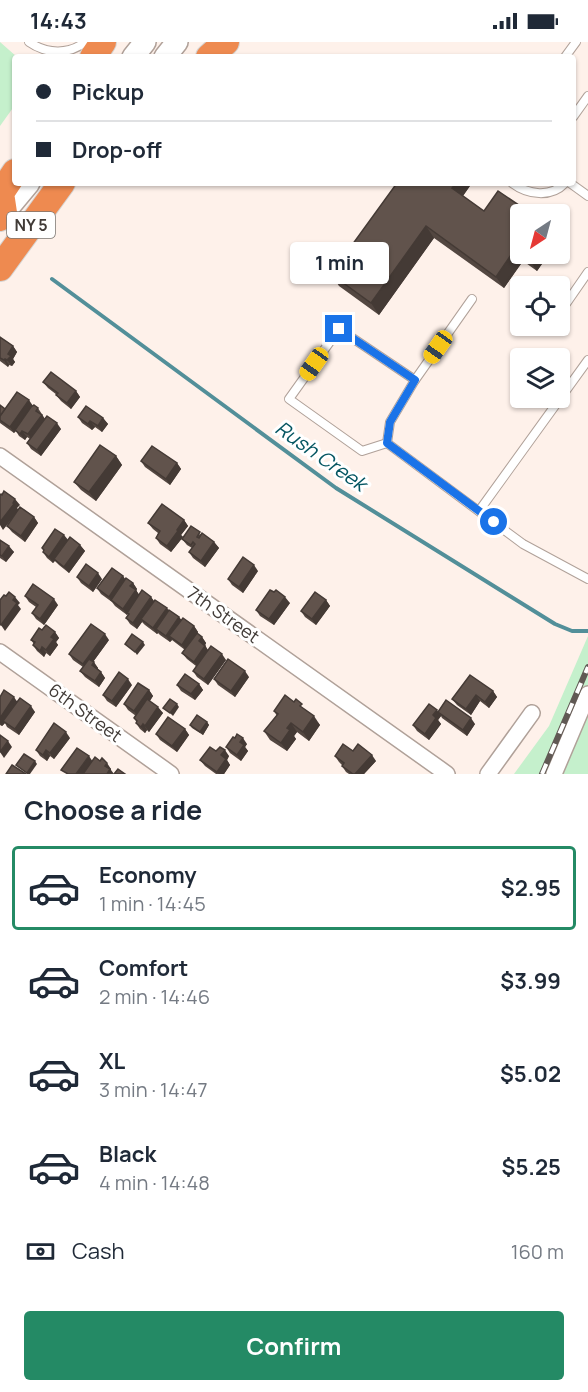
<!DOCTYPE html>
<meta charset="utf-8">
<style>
body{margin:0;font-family:Manrope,sans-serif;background:#f6f6f7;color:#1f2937;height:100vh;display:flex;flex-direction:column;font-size:22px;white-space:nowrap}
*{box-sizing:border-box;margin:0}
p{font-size:20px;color:#747a83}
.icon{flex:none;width:33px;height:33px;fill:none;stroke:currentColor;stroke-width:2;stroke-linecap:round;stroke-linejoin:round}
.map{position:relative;height:732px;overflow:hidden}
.panel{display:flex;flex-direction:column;background:#fff;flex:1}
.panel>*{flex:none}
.hud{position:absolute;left:12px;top:12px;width:564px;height:132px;border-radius:6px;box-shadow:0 2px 4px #0004;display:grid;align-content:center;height:132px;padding:0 24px;background:#fff}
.needle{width:39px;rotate:216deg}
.fabs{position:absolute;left:510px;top:162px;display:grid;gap:12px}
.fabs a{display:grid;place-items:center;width:60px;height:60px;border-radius:6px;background:#fff;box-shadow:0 2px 4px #0004;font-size:30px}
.end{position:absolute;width:27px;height:27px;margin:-14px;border:8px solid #1a73e8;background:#fff;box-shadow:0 0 0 3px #fff}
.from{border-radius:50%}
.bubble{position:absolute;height:42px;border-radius:6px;background:#fff;box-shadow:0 2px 4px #0004;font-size:20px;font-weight:700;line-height:42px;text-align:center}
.car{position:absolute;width:18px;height:36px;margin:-18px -9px;border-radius:8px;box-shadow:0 0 4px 2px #0007;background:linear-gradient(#f5c518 24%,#345 0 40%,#f5c518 0 76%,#345 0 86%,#f5c518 0)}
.hud b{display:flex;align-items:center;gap:21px;height:57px;font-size:22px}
.hud b+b{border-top:2px solid #e0e1e3}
.hud i{width:15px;height:15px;background:#1f2937}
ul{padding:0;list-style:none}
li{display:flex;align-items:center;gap:18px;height:84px;margin:0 12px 9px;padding:0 12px;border:3px solid transparent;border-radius:6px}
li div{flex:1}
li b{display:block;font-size:22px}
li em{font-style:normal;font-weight:700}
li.selected{border-color:#248a65}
li>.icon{width:54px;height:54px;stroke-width:1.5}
h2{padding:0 24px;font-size:27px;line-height:72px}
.pay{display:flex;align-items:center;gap:15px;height:66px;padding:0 24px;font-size:22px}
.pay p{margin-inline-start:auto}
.primary-button{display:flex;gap:12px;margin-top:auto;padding:12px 24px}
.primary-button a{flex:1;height:69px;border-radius:6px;background:#248a65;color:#fff;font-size:24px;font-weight:700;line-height:69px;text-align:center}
.status{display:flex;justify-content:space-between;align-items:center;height:42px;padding:0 30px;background:#fff;direction:ltr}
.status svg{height:16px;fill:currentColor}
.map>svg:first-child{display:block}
.green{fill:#c5f0cc}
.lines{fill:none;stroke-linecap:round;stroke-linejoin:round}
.stream{stroke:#528f99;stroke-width:4}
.service-casing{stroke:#b0a199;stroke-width:10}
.minor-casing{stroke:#b0a199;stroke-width:18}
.secondary-casing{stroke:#b0a199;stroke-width:24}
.trunk-casing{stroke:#d5d4d3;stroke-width:28}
.service{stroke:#fff;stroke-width:8}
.minor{stroke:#fff;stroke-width:15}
.secondary{stroke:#fff;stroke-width:21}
.trunk{stroke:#ee8a50;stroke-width:26}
.rail-casing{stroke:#605954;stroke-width:6}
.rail{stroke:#fff;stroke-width:4;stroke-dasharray:11;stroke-linecap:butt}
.wall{fill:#534741}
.shaded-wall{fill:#443a35}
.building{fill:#61534c;stroke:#443a35;stroke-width:1.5}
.route{stroke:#1a73e8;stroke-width:8}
.labels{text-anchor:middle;stroke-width:6;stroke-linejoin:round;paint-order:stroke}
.shield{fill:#fff;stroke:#797572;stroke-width:1.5}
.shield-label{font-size:16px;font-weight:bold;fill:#403a36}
.street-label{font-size:18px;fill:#403a36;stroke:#fff}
.water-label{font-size:20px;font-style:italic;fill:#055662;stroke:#fff}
</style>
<div class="status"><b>14:43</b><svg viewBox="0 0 49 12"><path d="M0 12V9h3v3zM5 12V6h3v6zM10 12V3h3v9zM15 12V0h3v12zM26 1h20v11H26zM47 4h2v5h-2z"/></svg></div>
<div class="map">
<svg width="588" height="732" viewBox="0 0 588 732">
<rect width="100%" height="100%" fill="#fef1ea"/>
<g class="green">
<path d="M0,0L17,15H15V63L0,84Z"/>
<path d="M588,594V732H514L549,684Z"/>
</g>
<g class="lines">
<path class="stream" d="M52,237L336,446L555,582L572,589H588"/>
<defs>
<g id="service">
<path d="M29,0C46,12 69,13 85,0"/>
<path d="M565,15L576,0"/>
<path d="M573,75L588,54"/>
<path d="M512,141C528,153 551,156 565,141"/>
<path d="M570,141L588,154"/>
<path d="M472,257L415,338L339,287L289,357L362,409L387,401L523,502L588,537"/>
<path d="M561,269L588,230"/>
<path d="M387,401L390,380L415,338"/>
<path d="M479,469L588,318"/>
</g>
<g id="minor">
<path d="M0,414L447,732"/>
<path d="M0,610L171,732"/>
<path d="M488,732L532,671"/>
<path d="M554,732L588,652"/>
</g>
<g id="secondary">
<path d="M133,15L145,0"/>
<path d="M165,15L177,0"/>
<path d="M4,171L29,141"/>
</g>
<g id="trunk">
<path d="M93,15L103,0"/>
<path d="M209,15L226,0"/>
<path d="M0,176L4,171L1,151L15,130"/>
<path d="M0,226L62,141"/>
</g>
</defs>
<use href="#service" class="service-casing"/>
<use href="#minor" class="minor-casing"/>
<use href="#secondary" class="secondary-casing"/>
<use href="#trunk" class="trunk-casing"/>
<use href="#service" class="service"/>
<use href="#minor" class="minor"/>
<use href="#secondary" class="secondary"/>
<use href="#trunk" class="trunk"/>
<defs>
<path id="rail" d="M542,732L588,625"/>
</defs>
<use href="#rail" class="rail-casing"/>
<use href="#rail" class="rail"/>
</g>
<g class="wall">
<path d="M472,141L463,154L520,212H549L537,229L523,219L504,246L434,196L379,273L339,244L331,232Z"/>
<path d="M0,295L13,304L17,310L13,317L15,320L12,324L9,323L8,325L0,319Z"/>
<path d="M43,340L76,349L80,355L71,367L61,359L56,353H57L48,346Z"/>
<path d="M0,363L5,367L33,364L38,366L45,377L61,387L41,414L31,407L27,401L30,397L27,395L25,398L19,394L16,389L14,391L0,381Z"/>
<path d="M78,375L103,376L108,382L102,390L95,385L92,388L82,381Z"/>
<path d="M116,414L122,423L96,459L81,448L74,440Z"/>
<path d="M141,419L177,421L181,427L170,443L145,425Z"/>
<path d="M34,475L38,481L25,500L12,490L7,484Z"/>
<path d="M184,478L188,484L181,493L183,495L171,510L160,502L156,496L158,491L153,487L148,481Z"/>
<path d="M201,492L214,500L219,506L205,525L193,516L189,510L192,506L187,503L182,497Z"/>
<path d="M0,498L14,510L6,520L0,516Z"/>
<path d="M68,498L80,503L85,509L69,531L59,523L55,519L53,521L47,516L43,510L44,509L42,506Z"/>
<path d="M258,529L243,551L232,543L228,537Z"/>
<path d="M123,534L125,537L133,541L137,547L136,548L139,553L151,555L154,559L169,569L179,575L181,578L194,584L198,590L197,592L202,595L206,601L205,603L208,608L226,618L208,643L197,635L193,629L196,624L187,617L182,611L185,608L172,598L170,600L160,593L158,591L157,592L145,583L142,580L137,587L130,582L126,576L128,573L127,572V573L115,564L112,560L101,552L97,546Z"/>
<path d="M77,535L102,537L93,550L81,541Z"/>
<path d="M25,554L58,563L44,583L36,577L32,571L36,565L29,560Z"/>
<path d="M326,558L330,564L316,583L305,575L301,569Z"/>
<path d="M290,561L274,583L260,574L256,568Z"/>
<path d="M42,588L55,590L59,596L56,600L58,603L50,614L46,611L44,615L37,609L33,603L34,602L31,598Z"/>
<path d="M109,598L93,620L98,626V627L101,630L105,636L99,645L85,635L80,629L83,625L73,618L69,612Z"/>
<path d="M249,635L235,655L218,643L214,637Z"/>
<path d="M199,642L203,648L195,658L181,649L177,643Z"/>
<path d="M132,643L116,665L107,659L103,653Z"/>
<path d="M149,648L153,654L150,659L163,671L149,690L147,688L145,691L140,687L136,681L137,680L134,676L136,674L128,668L124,662Z"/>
<path d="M493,649L497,655L489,666L480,659L471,673L457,663L452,657Z"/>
<path d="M0,655L17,659L35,670L19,693L7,685L5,681L2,684L0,683Z"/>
<path d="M274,669H307L320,683L309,699L297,690L294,694L296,697L287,709L270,698L264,689L277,674Z"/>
<path d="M438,670L475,682L467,694L442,676L441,674L438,678L441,682L429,698L417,689L413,683Z"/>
<path d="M207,680L209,683L203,693L192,686L190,683Z"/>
<path d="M185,687L189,693L177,710L160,698L156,692Z"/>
<path d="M70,696L54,717L50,714L47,719L40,714L36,708Z"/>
<path d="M247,702L245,705L248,709L241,719L230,711L226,705Z"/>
<path d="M216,709L229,714L227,718L230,723L224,732H216L205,724L200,718Z"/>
<path d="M353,709L376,719L364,732H349L346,730L342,724V723L339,720L335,714Z"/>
</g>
<g class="shaded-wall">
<path d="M456,141H472L460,158L452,146Z"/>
<path d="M426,184L434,196L379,273L371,261Z"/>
<path d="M515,207L523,219L504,246L496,235Z"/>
<path d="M533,212H549L537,229L529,217Z"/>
<path d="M13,304L17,310L13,317L15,320L12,324L7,318L8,312Z"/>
<path d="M5,317L9,323L8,325L4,318Z"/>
<path d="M76,349L80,355L71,367L67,361Z"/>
<path d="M29,358L33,364L14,391L10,385Z"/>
<path d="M42,373L46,379L32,398L28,392Z"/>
<path d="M103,376L108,382L102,390L98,384Z"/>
<path d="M90,379L95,385L92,388L88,382Z"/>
<path d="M57,381L61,387L41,414L37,408Z"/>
<path d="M22,389L27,395L25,398L20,392Z"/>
<path d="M116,414L122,423L96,459L89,450Z"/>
<path d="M177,421L181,427L170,443L166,437Z"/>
<path d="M15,457L20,463L17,466L19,468L3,488L0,483V480Z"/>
<path d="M34,475L38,481L25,500L21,494Z"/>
<path d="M184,478L188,484L181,493L183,495L171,510L167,504Z"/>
<path d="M64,493L69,499L53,521L49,515Z"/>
<path d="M214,500L219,506L205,525L201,519Z"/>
<path d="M80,503L85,509L69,531L64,525Z"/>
<path d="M9,504L14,510L6,520L2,514Z"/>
<path d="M254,523L258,529L243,551L239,545Z"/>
<path d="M98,531L102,537L93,550L89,544Z"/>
<path d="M123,534L127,540L111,558L109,555Z"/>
<path d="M133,541L137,547L134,550L130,544Z"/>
<path d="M136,548L140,554L127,573L123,567Z"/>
<path d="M15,555L20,561L18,563L21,567L5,589L1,583Z"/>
<path d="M151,555L155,561L141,577L142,580L137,587L133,581Z"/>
<path d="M285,555L290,561L274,583L269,577Z"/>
<path d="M54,557L58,563L44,583L40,577Z"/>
<path d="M326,558L330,564L316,583L312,577Z"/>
<path d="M167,566L171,572L156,587L158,591L157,592L153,586Z"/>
<path d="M179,575L184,581L169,594L172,598L170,600L166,594Z"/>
<path d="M194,584L198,590L186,609L182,603Z"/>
<path d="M55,590L59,596L56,600L58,603L50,614L46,608L51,595Z"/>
<path d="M105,592L109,598L87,628L83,622Z"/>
<path d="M202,595L206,601L204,606L199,599Z"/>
<path d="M143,600L145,603L137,613L135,610Z"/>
<path d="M205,604L209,610L198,626L194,620Z"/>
<path d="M42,605L46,611L44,615L40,609Z"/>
<path d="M222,612L226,618L208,643L204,637Z"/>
<path d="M94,620L98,626L96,629L92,623Z"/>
<path d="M245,629L249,635L235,655L231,649Z"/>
<path d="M101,630L105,636L99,645L95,639Z"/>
<path d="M128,637L132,643L116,665L112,659Z"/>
<path d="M199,642L203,648L195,658L191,652Z"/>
<path d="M149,648L153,654L138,675L134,669Z"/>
<path d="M493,649L497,655L489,666L485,660Z"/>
<path d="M476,653L480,659L471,673L466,667Z"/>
<path d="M14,655L18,661L3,679L5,681L2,684L0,681V676Z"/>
<path d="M177,662L179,665L173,674L170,671Z"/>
<path d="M31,664L35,670L19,693L15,687Z"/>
<path d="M158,665L163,671L149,690L145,684Z"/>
<path d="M437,668L441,674L438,678L441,682L429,698L425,692L433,673Z"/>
<path d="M314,674L320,683L309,699L303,690Z"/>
<path d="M471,676L475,682L467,694L463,688Z"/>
<path d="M207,680L209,683L203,693L200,690Z"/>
<path d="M291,681L297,690L294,694L296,697L287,709L281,701L287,686Z"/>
<path d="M143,682L147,688L145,691L141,685Z"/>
<path d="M185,687L189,693L177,710L172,704Z"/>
<path d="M66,690L70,696L54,717L50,711Z"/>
<path d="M243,696L247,702L245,705L248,709L241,719L237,713L240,700Z"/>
<path d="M8,699L12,705L4,716L0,710Z"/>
<path d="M46,708L50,714L47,719L43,713Z"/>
<path d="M225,708L229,714L227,718L230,723L224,732H219L217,730L221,713Z"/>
<path d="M372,713L376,719L364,732H355Z"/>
<path d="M89,714L93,720L84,732H76Z"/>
<path d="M35,719L37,722L30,732H27V731Z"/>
<path d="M107,721L111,727V728L114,732H107L105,724Z"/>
</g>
<g class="building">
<path d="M397,141H456L452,146L484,169L498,149L532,172H520V211L515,207L496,235L426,184L371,261L331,232Z"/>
<path d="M521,212H533L529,217Z"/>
<path d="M0,295L13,304L8,312L11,314L7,318L5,317L4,318L0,316Z"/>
<path d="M51,330L76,349L67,361L56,353L58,351L43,340Z"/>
<path d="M17,350L29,358L10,385L0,378V374Z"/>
<path d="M0,363L5,367L0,374Z"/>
<path d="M34,363L38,366L36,369L42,373L28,392L22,389L20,392L15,388L31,365Z"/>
<path d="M86,364L103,376L98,384L90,379L88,382L78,375Z"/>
<path d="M47,374L57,381L37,408L27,401Z"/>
<path d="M100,403L116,414L89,450L74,440Z"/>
<path d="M152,404L177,421L166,437L141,419Z"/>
<path d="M4,449L15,457L13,461L14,462L0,480V453L1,452L2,453Z"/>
<path d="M162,462L184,478L177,488L178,489L167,504L156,496L160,489L148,481Z"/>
<path d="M20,465L34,475L21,494L7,484Z"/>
<path d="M191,484L200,490L197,495L199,496L202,491L214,500L201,519L189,510L195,502L193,500L191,503L182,497Z"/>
<path d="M55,487L64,493L49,515L43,510L44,508L42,506Z"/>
<path d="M70,495L80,503L64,525L54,517Z"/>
<path d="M0,498L9,504L2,514L0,513Z"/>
<path d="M243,515L254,523L239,545L228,537Z"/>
<path d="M86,522L98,531L89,544L77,535Z"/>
<path d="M112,526L123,534L109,555L97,546Z"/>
<path d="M126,536L133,541L130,544L136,548L123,567L111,558Z"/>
<path d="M33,542L54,557L40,577L32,571L38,563L25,554Z"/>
<path d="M142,548L151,555L133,581L126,576L129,572L127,571Z"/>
<path d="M270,548L274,550L276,548L285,555L269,577L256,568Z"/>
<path d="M9,550L15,555L13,558L17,561L1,583L0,582V558L4,553L6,554Z"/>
<path d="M315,550L326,558L312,577L301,569Z"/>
<path d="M155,558L167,566L153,586L141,577Z"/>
<path d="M169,568L179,575L166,594L156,587Z"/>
<path d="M183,576L194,584L182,603L169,594Z"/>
<path d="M91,582L105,592L83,622L69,612Z"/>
<path d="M46,583L55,590L51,595L54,597L46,608L42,605L40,609L33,603L35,600L31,598L39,586L42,588Z"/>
<path d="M197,591L202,595L199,599L205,604L194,620L182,611Z"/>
<path d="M132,592L143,600L135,610L125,602Z"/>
<path d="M211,604L222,612L204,637L193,629Z"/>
<path d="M89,617L94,620L92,623L101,630L95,639L80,629Z"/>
<path d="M228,617L245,629L231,649L214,637Z"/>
<path d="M119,630L128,637L112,659L103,653Z"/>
<path d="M185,632L199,642L191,652L177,643Z"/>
<path d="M470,633L493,649L485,660L476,653L466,667L452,657Z"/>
<path d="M138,641L149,648L134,669L124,662Z"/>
<path d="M4,648L14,655L0,676V655Z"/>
<path d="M285,653L294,660L296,657L302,662L300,664L314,674L303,690L291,681L287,686L290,688L281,701L264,689L278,672L274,669Z"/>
<path d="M20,656L31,664L15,687L3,679Z"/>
<path d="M147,657L158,665L145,684L143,682L141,685L136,681L137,679L134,676Z"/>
<path d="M170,657L177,662L170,671L163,666Z"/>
<path d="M446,658L471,676L463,688L438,670Z"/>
<path d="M429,662L437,668L433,673L436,676L425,692L413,683Z"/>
<path d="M197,673L207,680L200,690L190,683Z"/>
<path d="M168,675L185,687L172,704L156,692Z"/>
<path d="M54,681L66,690L50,711L46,708L43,713L36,708Z"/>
<path d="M237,692L243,696L240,700L244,703L237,713L226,705L233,695L235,696Z"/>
<path d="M0,693L8,699L0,710Z"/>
<path d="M343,702L353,709L358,702L372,713L355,732H353L342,724L344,721L335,714Z"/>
<path d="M210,705L216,709L220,705L225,708L221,713L226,717L217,730L200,718Z"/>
<path d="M77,706L89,714L76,732H68L61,728Z"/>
<path d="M24,712L35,719L27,731L16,723Z"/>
<path d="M95,715L100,719L102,716L107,721L105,724L110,727L107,732H83Z"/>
<path d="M12,723L26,732H6Z"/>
<path d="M118,727L125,732H114Z"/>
</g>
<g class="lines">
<path class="route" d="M339,287L415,338L390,380L387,401L494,480"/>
</g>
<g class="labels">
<rect class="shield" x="7" y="170" width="48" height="26" rx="4.5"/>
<g class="shield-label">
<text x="31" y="189">NY 5</text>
</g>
<g class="street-label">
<text transform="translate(223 573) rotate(35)" y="6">7th Street</text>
<text transform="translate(85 671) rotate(36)" y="6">6th Street</text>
</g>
<g class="water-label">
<text transform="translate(321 414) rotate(35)" y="7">Rush Creek</text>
</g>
</g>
</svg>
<div class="fabs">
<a><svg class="needle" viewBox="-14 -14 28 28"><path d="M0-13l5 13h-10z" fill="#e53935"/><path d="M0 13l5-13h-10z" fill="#747a83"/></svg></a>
<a><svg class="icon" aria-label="locate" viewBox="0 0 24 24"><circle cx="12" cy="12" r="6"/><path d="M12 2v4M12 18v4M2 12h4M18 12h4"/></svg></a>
<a><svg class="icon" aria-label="layers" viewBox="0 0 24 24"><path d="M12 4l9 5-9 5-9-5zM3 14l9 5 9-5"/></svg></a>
</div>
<i class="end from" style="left:494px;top:480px"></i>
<i class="end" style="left:339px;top:287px"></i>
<div class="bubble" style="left:290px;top:200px;width:99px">1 min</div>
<i class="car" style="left:438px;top:305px;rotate:215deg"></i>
<i class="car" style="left:314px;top:322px;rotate:215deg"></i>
<div class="hud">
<b><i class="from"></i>Pickup</b>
<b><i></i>Drop-off</b>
</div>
</div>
<section class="panel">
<h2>Choose a ride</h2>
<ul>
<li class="selected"><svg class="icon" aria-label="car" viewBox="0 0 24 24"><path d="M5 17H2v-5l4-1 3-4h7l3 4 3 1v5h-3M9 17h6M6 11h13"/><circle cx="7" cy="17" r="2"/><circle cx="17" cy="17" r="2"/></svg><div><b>Economy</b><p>1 min · 14:45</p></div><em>$2.95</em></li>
<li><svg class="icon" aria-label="car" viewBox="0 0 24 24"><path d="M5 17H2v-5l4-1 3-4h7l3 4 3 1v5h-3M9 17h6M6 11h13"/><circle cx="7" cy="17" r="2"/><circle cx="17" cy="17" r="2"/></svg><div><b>Comfort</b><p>2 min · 14:46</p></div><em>$3.99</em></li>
<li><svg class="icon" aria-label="car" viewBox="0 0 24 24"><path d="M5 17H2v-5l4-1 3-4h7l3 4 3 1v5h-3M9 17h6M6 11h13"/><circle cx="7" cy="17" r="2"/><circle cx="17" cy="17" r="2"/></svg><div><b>XL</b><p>3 min · 14:47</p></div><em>$5.02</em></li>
<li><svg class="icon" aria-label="car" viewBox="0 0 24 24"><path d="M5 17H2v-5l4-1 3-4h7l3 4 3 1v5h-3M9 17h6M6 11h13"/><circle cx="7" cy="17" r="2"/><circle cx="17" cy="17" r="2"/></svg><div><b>Black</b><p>4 min · 14:48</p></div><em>$5.25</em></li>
</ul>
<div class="pay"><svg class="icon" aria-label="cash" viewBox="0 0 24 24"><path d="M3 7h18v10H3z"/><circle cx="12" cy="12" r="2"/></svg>Cash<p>160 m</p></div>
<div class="primary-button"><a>Confirm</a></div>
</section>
